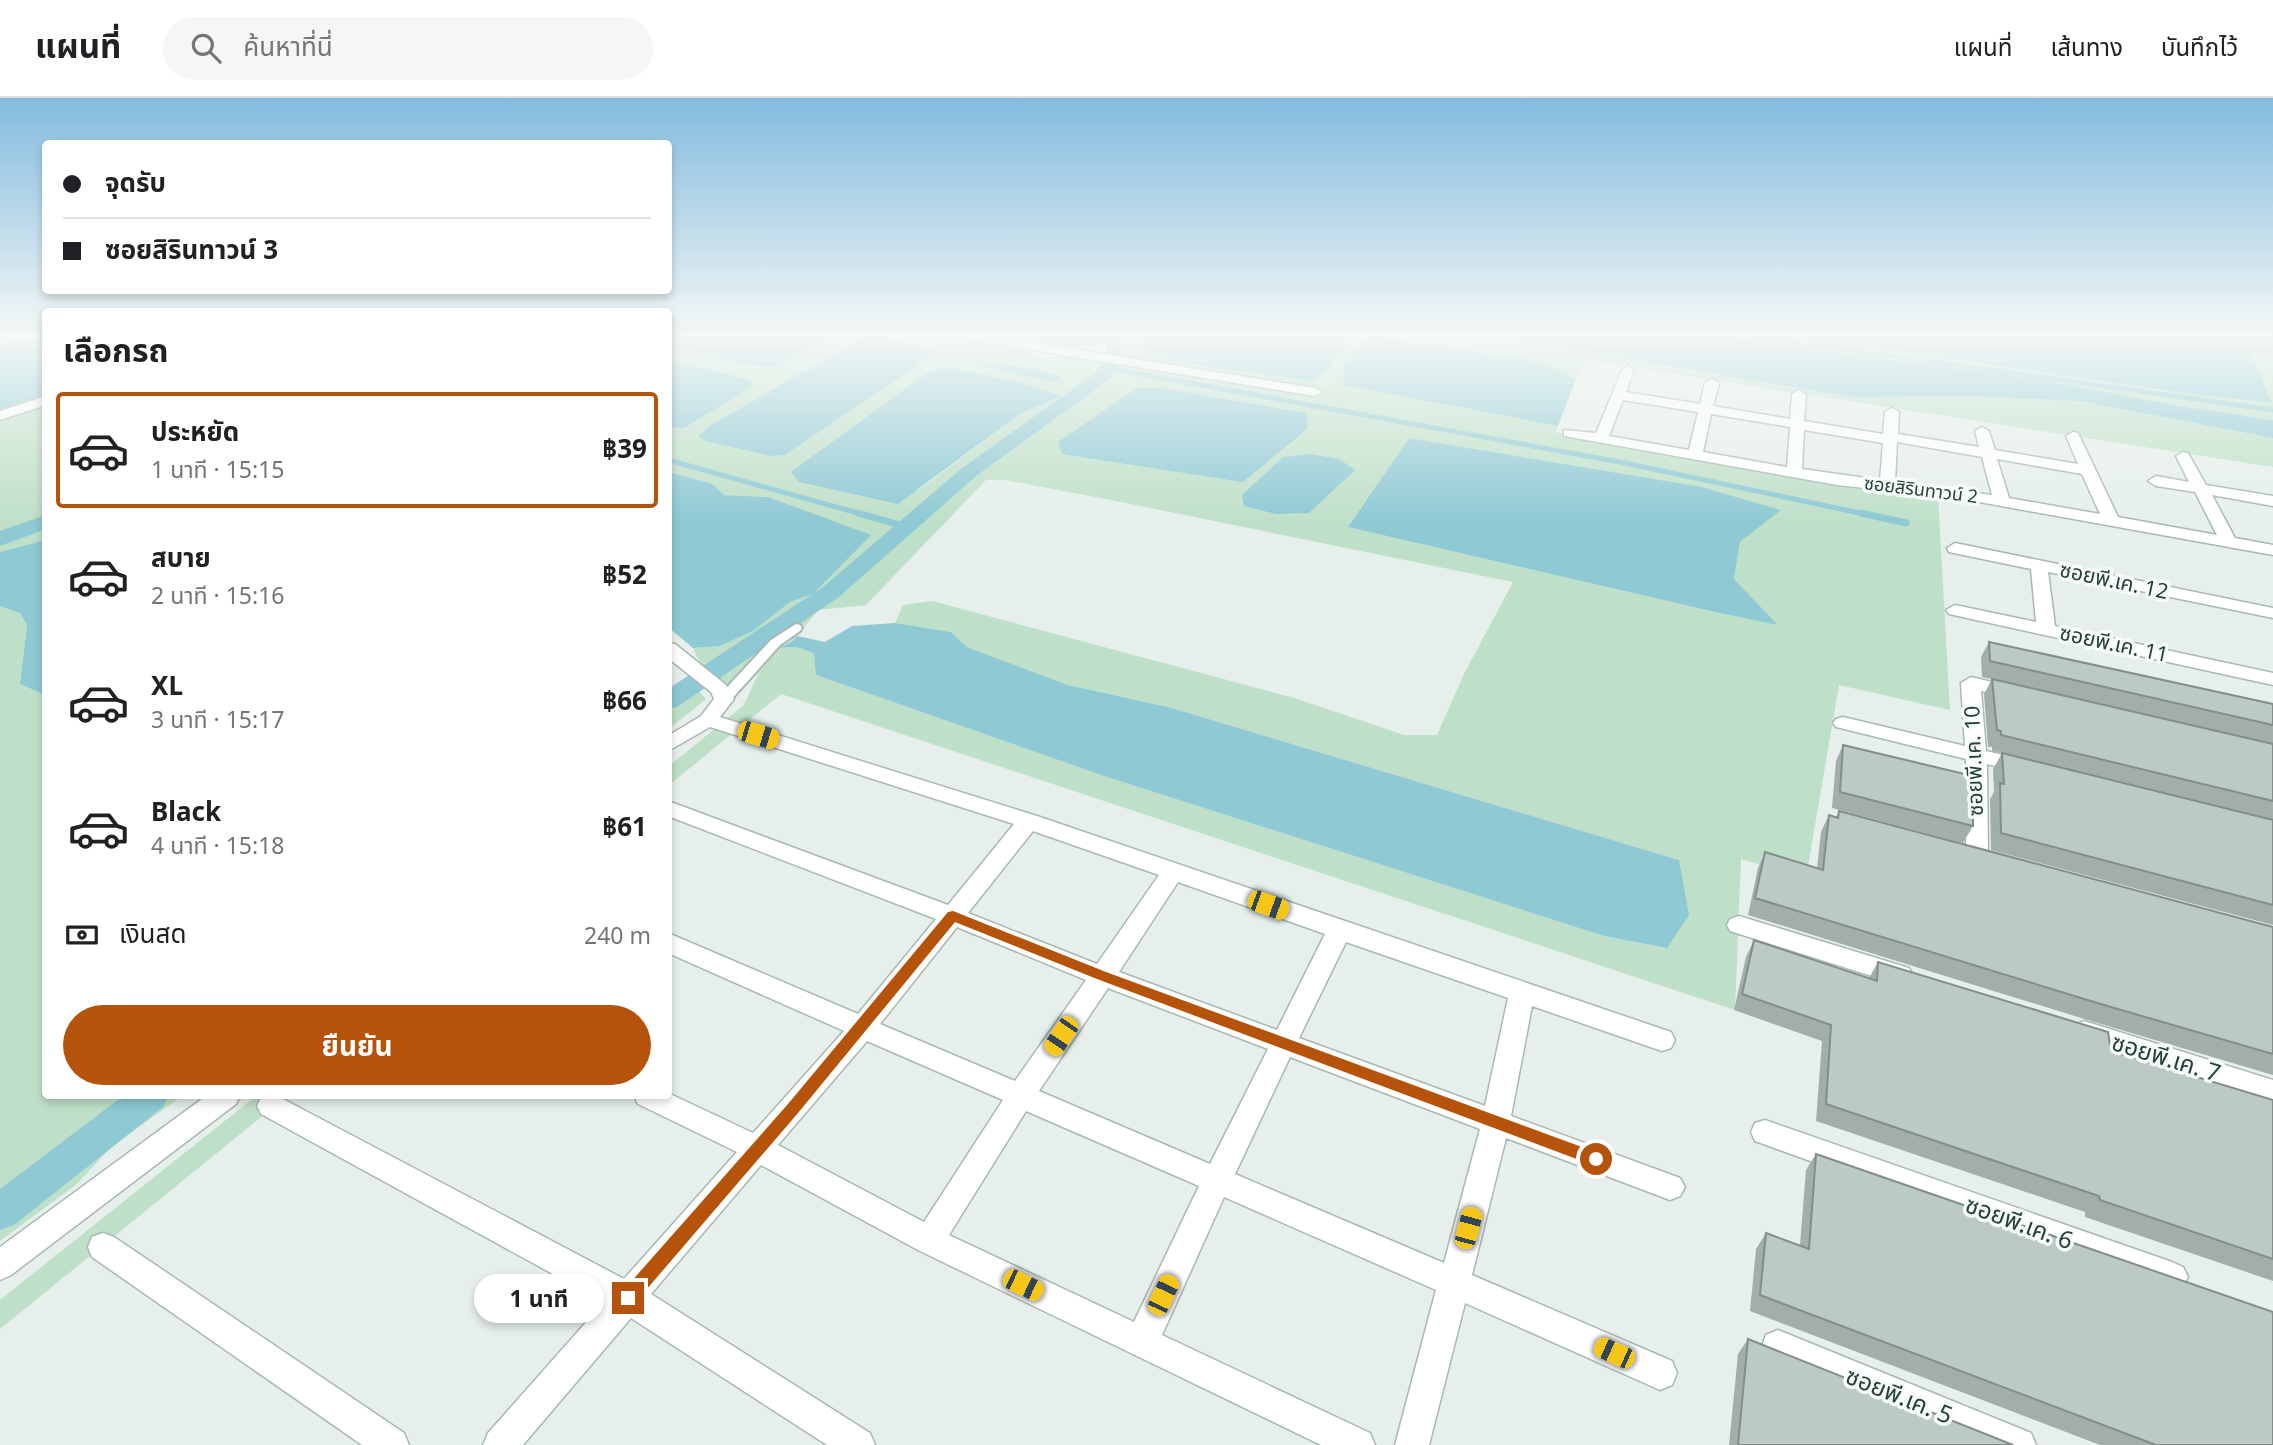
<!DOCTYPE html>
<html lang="th">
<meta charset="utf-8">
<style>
body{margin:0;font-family:"Noto Sans","Noto Sans Thai",sans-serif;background:#f6f6f6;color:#202124;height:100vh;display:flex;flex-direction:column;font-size:26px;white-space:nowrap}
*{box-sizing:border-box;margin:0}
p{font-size:23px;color:#757577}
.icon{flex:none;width:38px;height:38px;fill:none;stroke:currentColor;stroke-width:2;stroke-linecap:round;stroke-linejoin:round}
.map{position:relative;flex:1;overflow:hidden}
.details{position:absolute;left:42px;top:210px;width:630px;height:791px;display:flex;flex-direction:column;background:#fff;border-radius:7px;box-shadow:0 4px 10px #0003}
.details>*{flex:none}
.guide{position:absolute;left:42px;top:42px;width:630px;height:154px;border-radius:7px;box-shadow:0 4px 10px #0003;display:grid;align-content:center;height:154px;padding:0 21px;background:#fff}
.end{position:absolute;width:32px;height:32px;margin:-16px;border:9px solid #b45309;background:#fff;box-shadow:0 0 0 4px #fff}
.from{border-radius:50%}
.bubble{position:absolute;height:49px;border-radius:24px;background:#fff;box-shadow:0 4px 10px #0003;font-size:23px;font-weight:700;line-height:49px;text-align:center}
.car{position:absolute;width:21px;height:42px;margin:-21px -10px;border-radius:9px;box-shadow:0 0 5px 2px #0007;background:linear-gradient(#f5c518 24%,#345 0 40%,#f5c518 0 76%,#345 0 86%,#f5c518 0)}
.guide b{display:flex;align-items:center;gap:24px;height:66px;font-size:26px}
.guide b+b{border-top:2px solid #e0e0e0}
.guide i{width:18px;height:18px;background:#202124}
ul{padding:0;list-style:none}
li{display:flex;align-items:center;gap:21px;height:116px;margin:0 14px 10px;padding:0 7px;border:4px solid transparent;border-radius:7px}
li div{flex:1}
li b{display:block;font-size:26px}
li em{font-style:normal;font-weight:700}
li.active{border-color:#b45309}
li>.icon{width:63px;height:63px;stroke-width:1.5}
h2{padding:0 21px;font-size:32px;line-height:84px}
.pay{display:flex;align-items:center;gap:18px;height:77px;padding:0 21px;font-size:26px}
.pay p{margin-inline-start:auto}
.cta{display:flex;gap:14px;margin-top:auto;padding:14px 21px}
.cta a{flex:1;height:80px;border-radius:42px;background:#b45309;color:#fff;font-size:28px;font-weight:700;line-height:80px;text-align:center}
header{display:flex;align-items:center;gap:42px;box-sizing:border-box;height:98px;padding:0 35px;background:#fff;border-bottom:2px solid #e0e0e0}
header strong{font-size:33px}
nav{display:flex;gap:38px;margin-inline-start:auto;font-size:24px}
.search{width:490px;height:63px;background:#f6f6f6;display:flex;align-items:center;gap:18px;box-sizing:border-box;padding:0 24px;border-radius:38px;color:#757577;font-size:26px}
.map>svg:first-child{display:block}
.green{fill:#bfe0c8;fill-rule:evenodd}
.water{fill:#8ec9d4}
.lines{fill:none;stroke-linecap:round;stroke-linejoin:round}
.stream-far1{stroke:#8ec9d4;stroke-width:5}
.stream{stroke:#8ec9d4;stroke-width:7}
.canal{fill:#8ec9d4;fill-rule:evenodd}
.service-casing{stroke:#a8b8b2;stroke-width:4}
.minor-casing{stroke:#a8b8b2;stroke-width:3}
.service{fill:#fff;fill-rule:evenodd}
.minor{fill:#fff;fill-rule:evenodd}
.wall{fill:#a1aea9}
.building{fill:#bbcac4;stroke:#838d89;stroke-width:2}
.route{fill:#b45309}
.labels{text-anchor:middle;stroke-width:7;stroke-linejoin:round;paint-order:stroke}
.far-street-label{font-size:18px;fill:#24423a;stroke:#f7fbf9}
.street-label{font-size:21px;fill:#24423a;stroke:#f7fbf9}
.near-street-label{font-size:24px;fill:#24423a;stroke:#f7fbf9}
</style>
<header>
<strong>แผนที่</strong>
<div class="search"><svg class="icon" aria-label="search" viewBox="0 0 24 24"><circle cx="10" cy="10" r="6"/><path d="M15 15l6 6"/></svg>ค้นหาที่นี่</div>
<nav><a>แผนที่</a><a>เส้นทาง</a><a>บันทึกไว้</a></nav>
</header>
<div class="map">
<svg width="2273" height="1347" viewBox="0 0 2273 1347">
<rect width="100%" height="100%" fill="#e6efeb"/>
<g class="green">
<path d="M838,236H896L888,240L865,239L711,327L772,358L785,357L939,252L934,238L926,236H947L1023,249L1027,255L1048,259L1108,254L1109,236H1140L1142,251L1345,254L1344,236H1479L1853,299L1970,298L2079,303L2273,340V369L1585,262L1576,281L1538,263L1379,239L1365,241L1344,287L1558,328L1556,334L1627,351L1938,398L1950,612L1839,587L1806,780L1741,761L1735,912L781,596L669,687V668L744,607L758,576L778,550L796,549L815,555L816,577L1104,678L1604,838L1667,850L1679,762L1172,610L1068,587L967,549L951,534L895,525L903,507L932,503L1294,600L1404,637H1437L1464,576L1513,484L1116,403L1005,382H986L866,507L818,512L793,543L762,554L731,588C714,581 699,568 693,550L720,548L753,533L790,504L813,496L768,399L724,397L713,386L669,374V329H684L751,282L669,261V249L761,269H778ZM946,269L1010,282L1061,298L1021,315L919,392L791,375L928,274ZM1137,290H1162L1307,315L1058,345ZM1409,340L1702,389L1780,412L1740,444L1734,481L1777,526L1715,514L1348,429Z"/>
<path d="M1702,236H1775L2199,297L2270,303L2251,253L2273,255V322L2185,309L2043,282Z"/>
<path d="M45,307V442L0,454V323Z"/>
<path d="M0,508L20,515L27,527L20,586L45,597L46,998H182L111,1049L77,1086L0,1143Z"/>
<path d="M688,580L706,601L669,631V592Z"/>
<path d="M256,998H287L0,1231V1202Z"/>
</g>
<g class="water">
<path d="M669,236H838L778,269H761L669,249Z"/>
<path d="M976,236H1109V244L1064,251Z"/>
<path d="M1140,236H1344L1345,254L1314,283L1176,264L1141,251Z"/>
<path d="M1479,236H1702L2043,282L2185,309L2273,322V340L2079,303L1970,298L1853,299Z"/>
<path d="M1775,236H2273V255L2251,254L2271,304L2199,297Z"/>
<path d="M874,237L940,252L785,357L772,358L706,343L698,338L711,327L865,239Z"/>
<path d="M1379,239L1538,263L1576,281L1558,328L1344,287L1343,268L1365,241Z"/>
<path d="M45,240V297L0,313V244Z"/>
<path d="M668,261L751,282V289L684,330L669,329Z"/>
<path d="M972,266C1002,266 1030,269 1059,278L1063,286Z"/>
<path d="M946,269L1010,282L1062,298L1021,315L898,406L799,384L791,374L928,274Z"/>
<path d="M1137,290H1162L1307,315V331L1243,384L1062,356L1058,344Z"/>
<path d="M1409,340L1702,389L1781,412L1740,444L1734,481L1778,527L1715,514L1348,429Z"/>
<path d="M1310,356L1339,361L1355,372L1309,415L1276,416L1244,408L1242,397L1283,359Z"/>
<path d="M669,374L713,386L724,397L768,399L871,437L813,496L790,504L753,533L720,548L693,550L669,530Z"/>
<path d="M45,442H46L45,597L20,586L27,527L20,515L0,508V454Z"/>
<path d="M895,525L951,534L967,549L1068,587L1172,610L1679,762L1689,817L1667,850L1604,838L1104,678L816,577L814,555L796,549L778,550L793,543L797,538L825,544L852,528Z"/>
</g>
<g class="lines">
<g class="stream-far1">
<path d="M1737,236L2273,312"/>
<path d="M0,239L11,236"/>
<path d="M1108,270L1625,365L1869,417"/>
<path d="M668,362L865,417"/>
</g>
<g class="stream">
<path d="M858,415L907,429"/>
<path d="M1861,415L1906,425"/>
</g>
<g class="canal">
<path d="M1106,236H1122V258L1111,280L976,378L839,499L677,609L668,611V591L823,489L962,370L1098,273L1106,258Z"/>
<path d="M46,417V431L0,448V433Z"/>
<path d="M123,998H168L163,1009L14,1127L0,1132V1091Z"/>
</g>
<defs>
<path id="service" d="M796,526L800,527L802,530L800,533L780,547L729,604H719L717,601L719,598L771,542Z"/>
<g id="minor">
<path d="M954,236H981L1315,290L1322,294L1315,298L960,240Z"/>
<path d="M1628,268L1634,272L1626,294L1700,306L1705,285L1712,281L1719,285L1713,308L1790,321L1792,296L1799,292L1806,296L1804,323L1883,336L1885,314L1892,310L1899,314L1898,336L1979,349L1975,333L1982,329L1989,333L1995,352L2078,366L2066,338L2073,334L2078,335L2118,419L2217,437L2195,394L2156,388L2148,383L2156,378L2189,384L2176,358L2183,354L2188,355L2206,387L2273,398V408L2212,397L2235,440L2273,447V457L1957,400L1837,387L1564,338V332L1596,335L1622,272ZM1623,302L1698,314L1689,352L1609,338ZM1711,316L1790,329L1787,369L1703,354ZM1804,332L1883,345L1880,382L1802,371ZM1897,344L1982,359L1992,397L1895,384ZM1997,361L2082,376L2100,416L2009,400Z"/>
<path d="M46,298V307L0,322V313Z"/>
<path d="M1955,445L2273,510V520L2048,474L2055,528L2273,575V587L1949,516L1946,512L1955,507L2036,524L2031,471L1949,454L1947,450Z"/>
<path d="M668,545L675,546L726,587L734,601L720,619L1037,718L1671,934L1675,942L1671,950L1662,953L1532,908L1511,1018L1680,1080L1685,1089L1680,1098L1670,1102L1506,1040L1472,1177L1672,1263L1677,1275L1672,1287L1660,1292L1465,1205L1429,1347H1395L1436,1192L1224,1099L1162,1237L1370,1335L1375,1347H1321L918,1152L761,1067L651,1196L870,1335L875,1347H827L631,1220L523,1347H483L488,1335L604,1204L261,1016L257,1008L261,1000L267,998L281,1000L624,1181L737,1054L638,1006L634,998H668V995L753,1035L844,933L668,855V835L858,916L936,821L668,718V703L948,807L1014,726L710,629L668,653V638L701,618L714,601L711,594L668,560ZM1033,733L1159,777L1097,866L968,815ZM1178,784L1325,836L1277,932L1119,874ZM957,829L1086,882L1015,983L880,926ZM1346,844L1508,900L1485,1008L1299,940ZM1108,890L1268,951L1210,1066L1039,993ZM867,943L1003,1002L924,1124L778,1047ZM1290,959L1480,1031L1444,1165L1235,1076ZM1026,1013L1199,1088L1134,1224L949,1137Z"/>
<path d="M1971,579L2022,591L2025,595L2015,601L1981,593L1986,653L2033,664L2036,669L2033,674L2026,676L1987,666L1988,758L1985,764L1977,766L1969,764L1966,758V661L1836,629L1833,625L1836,621L1843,619L1965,648L1961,585Z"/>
<path d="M1739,818L1909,870L1913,877L1909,884L1900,887L1730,833L1727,827L1730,821Z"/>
<path d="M2084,923L2273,982V1004L2075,941L2071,934L2075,927Z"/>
<path d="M206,998H240L236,1006L11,1177L0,1182V1149Z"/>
<path d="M1765,1022L2172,1164L2183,1169L2188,1179L2183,1189L2172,1194L1755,1043L1751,1034L1755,1025Z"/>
<path d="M103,1135L114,1139L404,1335L409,1347H362L92,1159L88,1149L92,1139Z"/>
<path d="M1778,1232L2031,1335L2036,1347H1977L1766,1259L1762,1248L1766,1237Z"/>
</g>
</defs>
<use href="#service" class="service-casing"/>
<use href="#minor" class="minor-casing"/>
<use href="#service" class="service"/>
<use href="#minor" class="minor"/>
</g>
<g class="wall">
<path d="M1989,544L2273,606V827L1991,752L1990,701L1994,694L1993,671L2002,655L1992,653V649H1988L1984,596L1992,581L1982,579L1981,559Z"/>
<path d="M1843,647L1973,728L1963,745L1832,710L1836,663Z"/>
<path d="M1839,713L2273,829V977L2091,923L1748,817L1758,770L1765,754L1817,770L1821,734L1829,717L1836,719Z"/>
<path d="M1754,842L1869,880L1878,864L2111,953L2273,1002V1183L2085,1119V1114L1816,1023L1822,943L1734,912L1746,859Z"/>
<path d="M1816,1056L2273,1347H2100L1750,1213L1756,1151L1766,1135L1800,1147L1806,1072Z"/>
<path d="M1748,1241L2013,1347H1729L1738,1256Z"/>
</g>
<g class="building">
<path d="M1989,544L2273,606V627L1990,563Z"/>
<path d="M1992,581L2273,646V703L2001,637V633L1997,632Z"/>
<path d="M1843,647L1973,678V728L1840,694Z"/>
<path d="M2002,655L2273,722V807L2001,735L2000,685L2004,686Z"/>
<path d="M1839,713L2273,829V956L2104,907L1755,800L1765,754L1823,772L1829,717L1838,720Z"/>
<path d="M1754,842L1877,883L1878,864L2108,934L2111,953L2273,1002V1161L2100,1102L2099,1098L1826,1006L1831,927L1742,896Z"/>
<path d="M1816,1056L2273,1214V1347H2156L1760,1197L1766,1135L1809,1151Z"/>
<path d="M1748,1241L2013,1347H1738Z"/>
</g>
<linearGradient id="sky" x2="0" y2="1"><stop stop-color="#84bce0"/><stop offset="0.56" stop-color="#f4f8f6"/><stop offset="1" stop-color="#f4f8f6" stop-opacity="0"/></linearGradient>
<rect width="2273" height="424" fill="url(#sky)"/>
<path class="route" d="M953,813L1106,874L1601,1056L1604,1061L1601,1066H1590L1097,881L955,824L798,1015L634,1206L628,1208L622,1206L620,1200L622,1194L788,1006L948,814Z"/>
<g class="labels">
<g class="far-street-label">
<text transform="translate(1921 392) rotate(7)" y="6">ซอยสิรินทาวน์ 2</text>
</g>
<g class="street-label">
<text transform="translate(2114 483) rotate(12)" y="7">ซอยพี.เค. 12</text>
<text transform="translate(2114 546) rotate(12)" y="7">ซอยพี.เค. 11</text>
<text transform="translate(1974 663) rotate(-92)" y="7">ซอยพี.เค. 10</text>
</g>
<g class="near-street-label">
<text transform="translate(2166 960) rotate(17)" y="8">ซอยพี.เค. 7</text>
<text transform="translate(2019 1125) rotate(20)" y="8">ซอยพี.เค. 6</text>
<text transform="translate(1899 1298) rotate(22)" y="8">ซอยพี.เค. 5</text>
</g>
</g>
</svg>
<i class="end from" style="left:1596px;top:1061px"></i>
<i class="end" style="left:628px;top:1200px"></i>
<div class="bubble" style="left:474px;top:1176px;width:130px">1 นาที</div>
<i class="car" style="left:758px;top:637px;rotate:107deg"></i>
<i class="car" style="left:1268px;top:807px;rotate:110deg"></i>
<i class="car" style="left:1061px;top:938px;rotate:214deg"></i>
<i class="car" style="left:1468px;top:1130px;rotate:15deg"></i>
<i class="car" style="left:1023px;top:1187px;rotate:116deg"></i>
<i class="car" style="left:1163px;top:1197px;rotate:25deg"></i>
<i class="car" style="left:1614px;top:1255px;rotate:294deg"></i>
<div class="guide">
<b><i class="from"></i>จุดรับ</b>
<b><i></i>ซอยสิรินทาวน์ 3</b>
</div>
<section class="details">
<h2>เลือกรถ</h2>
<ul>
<li class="active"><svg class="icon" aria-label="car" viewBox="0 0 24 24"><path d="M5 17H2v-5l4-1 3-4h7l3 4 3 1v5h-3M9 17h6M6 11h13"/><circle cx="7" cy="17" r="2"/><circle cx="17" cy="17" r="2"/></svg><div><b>ประหยัด</b><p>1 นาที · 15:15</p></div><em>฿39</em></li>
<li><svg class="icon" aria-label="car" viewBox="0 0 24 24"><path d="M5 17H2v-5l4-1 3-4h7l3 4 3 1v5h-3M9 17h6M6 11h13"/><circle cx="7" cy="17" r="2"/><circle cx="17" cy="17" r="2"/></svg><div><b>สบาย</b><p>2 นาที · 15:16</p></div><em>฿52</em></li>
<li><svg class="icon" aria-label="car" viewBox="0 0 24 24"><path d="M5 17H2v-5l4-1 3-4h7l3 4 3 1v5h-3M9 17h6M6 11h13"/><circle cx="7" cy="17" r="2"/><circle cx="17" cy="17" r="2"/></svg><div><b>XL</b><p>3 นาที · 15:17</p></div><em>฿66</em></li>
<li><svg class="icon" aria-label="car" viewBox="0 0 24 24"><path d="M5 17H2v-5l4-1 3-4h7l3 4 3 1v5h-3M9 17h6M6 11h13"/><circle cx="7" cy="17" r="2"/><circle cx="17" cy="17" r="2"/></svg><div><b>Black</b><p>4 นาที · 15:18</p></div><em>฿61</em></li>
</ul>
<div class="pay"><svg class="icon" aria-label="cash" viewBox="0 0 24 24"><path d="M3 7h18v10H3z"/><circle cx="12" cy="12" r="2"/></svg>เงินสด<p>240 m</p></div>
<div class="cta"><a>ยืนยัน</a></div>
</section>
</div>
